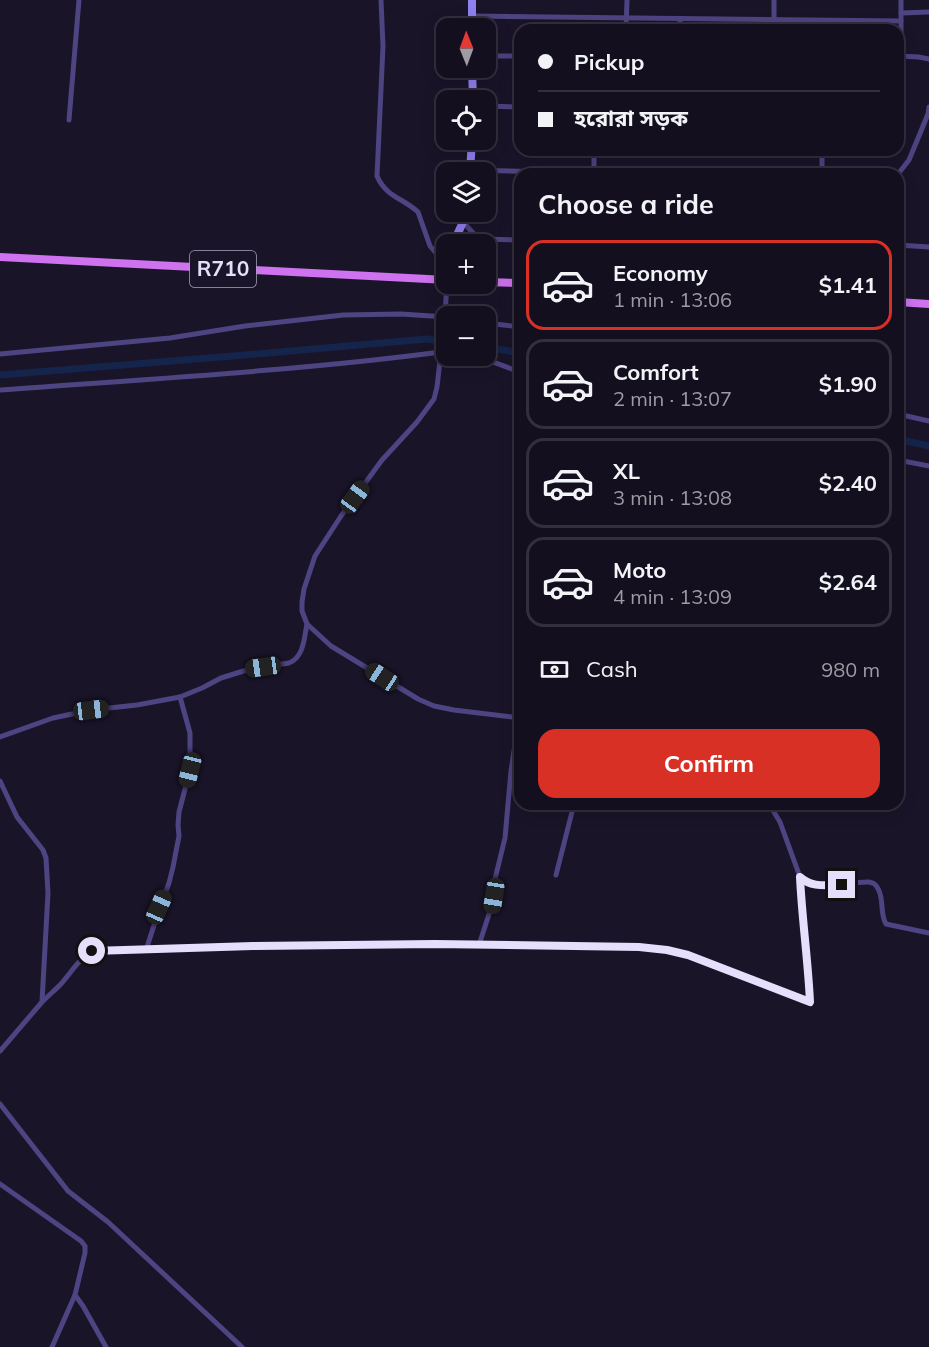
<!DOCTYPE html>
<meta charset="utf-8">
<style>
body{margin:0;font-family:Mulish,"Noto Sans Bengali",sans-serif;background:#1d1828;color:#f1f3f6;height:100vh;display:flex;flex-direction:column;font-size:22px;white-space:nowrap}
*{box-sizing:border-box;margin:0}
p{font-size:20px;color:#9d9ca4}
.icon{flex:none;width:33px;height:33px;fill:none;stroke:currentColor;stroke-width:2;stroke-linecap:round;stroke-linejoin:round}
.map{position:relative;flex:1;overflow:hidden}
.drawer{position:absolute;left:514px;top:168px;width:390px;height:642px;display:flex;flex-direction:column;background:#140f1f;border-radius:18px;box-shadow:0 3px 15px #0003,0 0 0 2px #332f3d}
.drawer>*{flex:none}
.guide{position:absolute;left:514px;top:24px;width:390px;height:132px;border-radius:18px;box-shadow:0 3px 15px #0003,0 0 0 2px #332f3d;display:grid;align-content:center;height:132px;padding:0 24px;background:#140f1f}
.needle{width:39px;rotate:359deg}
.tools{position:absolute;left:436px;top:18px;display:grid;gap:12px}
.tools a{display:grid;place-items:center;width:60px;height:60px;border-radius:12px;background:#140f1f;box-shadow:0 3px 15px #0003,0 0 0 2px #332f3d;font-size:30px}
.end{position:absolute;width:27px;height:27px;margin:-14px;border:8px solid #e6dffb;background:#111;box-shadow:0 0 0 3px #111}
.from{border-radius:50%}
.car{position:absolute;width:18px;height:36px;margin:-18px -9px;border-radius:8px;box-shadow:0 0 4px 2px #0007;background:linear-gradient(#222 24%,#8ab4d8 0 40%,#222 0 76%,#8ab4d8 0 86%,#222 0)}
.guide b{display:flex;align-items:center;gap:21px;height:57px;font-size:22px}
.guide b+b{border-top:2px solid #332f3d}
.guide i{width:15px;height:15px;background:#f1f3f6}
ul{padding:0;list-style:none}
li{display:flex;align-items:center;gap:18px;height:90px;margin:0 12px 9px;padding:0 12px;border:3px solid #332f3d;border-radius:18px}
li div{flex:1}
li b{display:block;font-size:22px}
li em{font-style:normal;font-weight:700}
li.current{border-color:#d93025}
li>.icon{width:54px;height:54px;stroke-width:1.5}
h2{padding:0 24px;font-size:27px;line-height:72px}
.pay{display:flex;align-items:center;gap:15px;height:66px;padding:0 24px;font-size:22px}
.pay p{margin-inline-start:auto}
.action{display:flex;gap:12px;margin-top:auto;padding:12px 24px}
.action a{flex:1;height:69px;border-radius:18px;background:#d93025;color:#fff;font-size:24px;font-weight:700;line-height:69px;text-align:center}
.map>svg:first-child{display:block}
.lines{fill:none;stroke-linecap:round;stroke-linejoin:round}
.canal{stroke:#15244b;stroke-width:7}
.street{stroke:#4d4482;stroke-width:5}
.secondary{stroke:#9081f1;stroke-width:8}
.primary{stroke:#cf72ef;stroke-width:8}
.route{stroke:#e6dffb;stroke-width:8}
.labels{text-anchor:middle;stroke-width:6;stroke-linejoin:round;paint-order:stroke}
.shield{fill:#1a1429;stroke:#a9a2bc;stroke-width:1.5}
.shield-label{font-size:21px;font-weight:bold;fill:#e6dffb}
</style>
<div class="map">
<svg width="929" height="1347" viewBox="0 0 929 1347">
<rect width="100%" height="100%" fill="#1a1429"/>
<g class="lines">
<g class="canal">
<path d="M486,347L520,353"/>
<path d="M0,375L233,356L427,339L447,342"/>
<path d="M898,439L929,446"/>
</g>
<g class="street">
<path d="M381,0L383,46L377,176C386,197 403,198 418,212L430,246L447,266"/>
<path d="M901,13L929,12"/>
<path d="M472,16L901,21"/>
<path d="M626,30L627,0"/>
<path d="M680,30V19"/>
<path d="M774,30V0"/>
<path d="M486,56H520"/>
<path d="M898,56L919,57L929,59"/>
<path d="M898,100L901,94V0"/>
<path d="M486,106L520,107"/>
<path d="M69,120L79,0"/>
<path d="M822,150V174"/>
<path d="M470,170L640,174"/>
<path d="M594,174V150"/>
<path d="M898,174L909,160L928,114L929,107"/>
<path d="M463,222L474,234L482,239L520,240"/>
<path d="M898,245L929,247"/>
<path d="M447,280L445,317L437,387L434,399L417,422L382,460L341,516L315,556L304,589L302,602V611L307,624L331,646L418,699L434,706L454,710L520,718"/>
<path d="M486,323L520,327"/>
<path d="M0,354L170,338L245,326L343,315L401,314L446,317"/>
<path d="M463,356L485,359L520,372"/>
<path d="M0,390C147,379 295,371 441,352L447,353"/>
<path d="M898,414L929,421"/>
<path d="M898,460L929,466"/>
<path d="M0,737L53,718L91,710L137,705L180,697L202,688L221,678L250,669L289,663C304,657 304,638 307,624"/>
<path d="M0,781L17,817L43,850L46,858L48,893L42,1002L0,1051"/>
<path d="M769,804L780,822L800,877C801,878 806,883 807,883C823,891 852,881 869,882C874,883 875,884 877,887C885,898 879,912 886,924L929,933"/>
<path d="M556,875L574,804"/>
<path d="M479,945L491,908L494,883L505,838L511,771L519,718"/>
<path d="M146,950L160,907L169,883L173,867L179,836L178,825L179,812L190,770V733L180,697"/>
<path d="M42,1002C48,996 55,990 60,985C73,971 81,953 100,950L435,944L639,947L667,950L688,955L810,1002C808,960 802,919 800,877"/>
<path d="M0,1104L68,1191L108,1222L242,1347"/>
<path d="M0,1184L81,1241L85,1246V1253L75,1295L52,1347"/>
<path d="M75,1295L83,1306L106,1347"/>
</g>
<g class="secondary">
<path d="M472,0V28"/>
<path d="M472,68L473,100"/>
<path d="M470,172L472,140"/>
<path d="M453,244L463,222L466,212"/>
</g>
<g class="primary">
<path d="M0,257L447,280"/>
<path d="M486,282L520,283"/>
<path d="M898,302L929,304"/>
</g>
</g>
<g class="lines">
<path class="route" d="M92,951L253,946L435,944L639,947L667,950L688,955L810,1002C808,960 802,919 800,877C812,888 826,885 842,885"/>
</g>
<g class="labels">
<rect class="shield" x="190" y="251" width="66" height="36" rx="4.5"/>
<g class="shield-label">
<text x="223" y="276">R710</text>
</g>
</g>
</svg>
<div class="tools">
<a><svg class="needle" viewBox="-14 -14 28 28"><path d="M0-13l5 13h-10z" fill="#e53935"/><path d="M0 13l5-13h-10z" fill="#9d9ca4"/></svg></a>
<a><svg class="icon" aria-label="locate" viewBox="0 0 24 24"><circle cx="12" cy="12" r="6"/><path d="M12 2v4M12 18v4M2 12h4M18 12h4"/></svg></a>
<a><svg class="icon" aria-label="layers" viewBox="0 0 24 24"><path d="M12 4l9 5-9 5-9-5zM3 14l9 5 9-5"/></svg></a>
<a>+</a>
<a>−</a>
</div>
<i class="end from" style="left:92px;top:951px"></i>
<i class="end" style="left:842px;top:885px"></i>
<i class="car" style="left:355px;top:497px;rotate:36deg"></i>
<i class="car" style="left:263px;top:667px;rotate:262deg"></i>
<i class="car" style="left:382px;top:677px;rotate:303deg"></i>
<i class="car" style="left:91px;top:710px;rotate:83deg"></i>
<i class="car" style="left:190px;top:770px;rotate:194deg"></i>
<i class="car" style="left:494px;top:896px;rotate:189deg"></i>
<i class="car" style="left:159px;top:907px;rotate:24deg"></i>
<div class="guide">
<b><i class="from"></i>Pickup</b>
<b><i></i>হরোরা সড়ক</b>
</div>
<section class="drawer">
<h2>Choose a ride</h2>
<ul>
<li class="current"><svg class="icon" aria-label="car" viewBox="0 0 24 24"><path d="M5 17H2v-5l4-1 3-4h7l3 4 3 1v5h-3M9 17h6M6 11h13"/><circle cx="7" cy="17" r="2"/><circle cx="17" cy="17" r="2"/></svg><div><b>Economy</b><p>1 min · 13:06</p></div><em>$1.41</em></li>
<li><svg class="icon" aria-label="car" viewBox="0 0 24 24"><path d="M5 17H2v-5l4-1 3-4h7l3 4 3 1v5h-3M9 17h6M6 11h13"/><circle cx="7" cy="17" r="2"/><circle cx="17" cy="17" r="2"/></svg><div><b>Comfort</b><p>2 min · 13:07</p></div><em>$1.90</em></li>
<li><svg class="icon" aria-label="car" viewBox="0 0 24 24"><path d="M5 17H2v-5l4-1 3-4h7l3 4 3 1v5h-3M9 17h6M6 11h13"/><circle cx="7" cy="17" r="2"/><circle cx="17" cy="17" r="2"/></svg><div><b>XL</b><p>3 min · 13:08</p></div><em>$2.40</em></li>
<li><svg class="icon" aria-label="car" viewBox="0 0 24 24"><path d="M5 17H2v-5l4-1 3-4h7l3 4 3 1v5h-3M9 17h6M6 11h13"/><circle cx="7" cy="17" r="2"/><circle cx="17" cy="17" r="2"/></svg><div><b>Moto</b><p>4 min · 13:09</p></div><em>$2.64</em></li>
</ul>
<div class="pay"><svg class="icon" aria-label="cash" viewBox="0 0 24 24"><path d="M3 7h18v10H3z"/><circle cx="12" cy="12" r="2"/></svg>Cash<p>980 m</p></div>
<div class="action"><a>Confirm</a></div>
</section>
</div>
